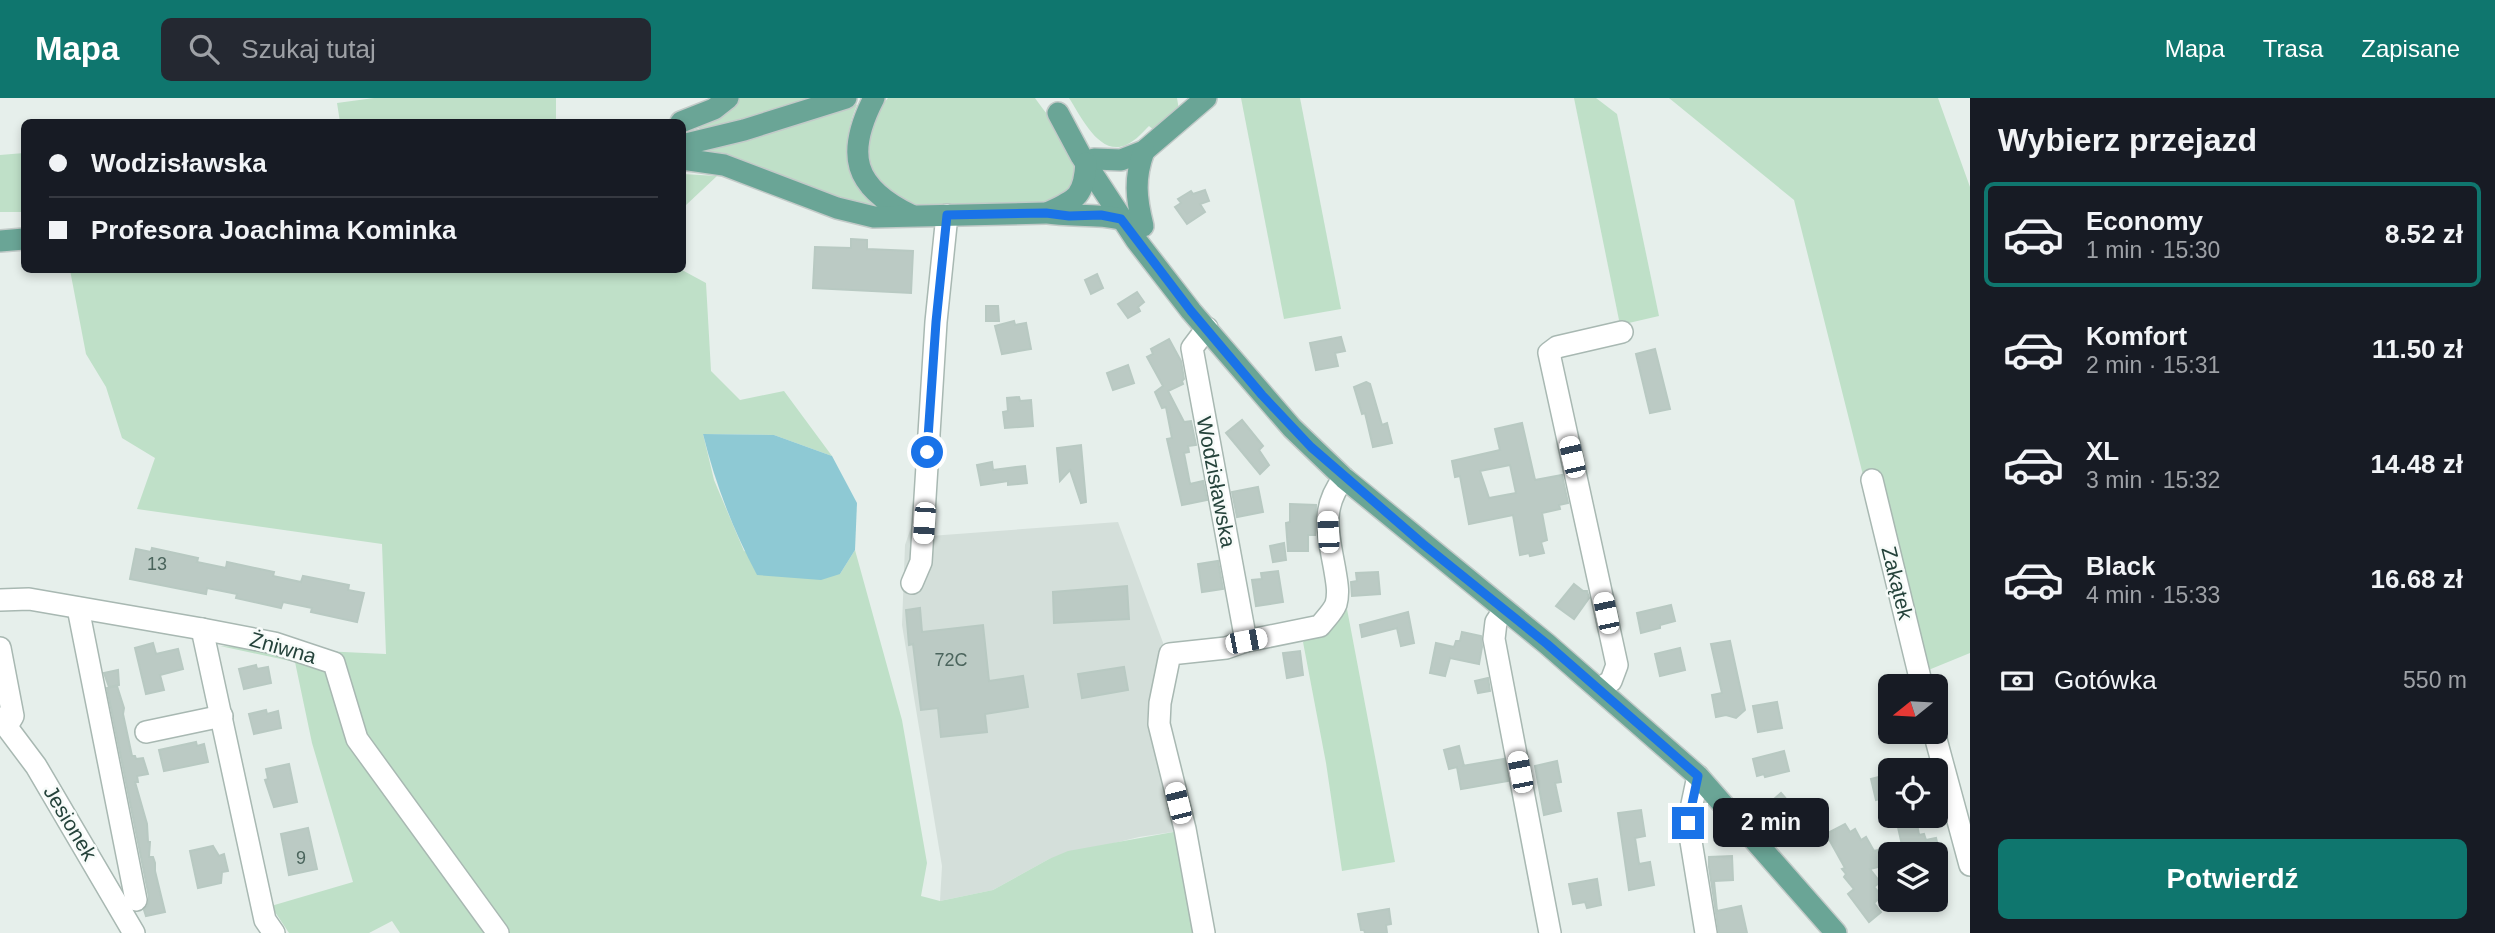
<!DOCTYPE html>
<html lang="pl">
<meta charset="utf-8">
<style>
body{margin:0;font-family:Arial,sans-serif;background:#242831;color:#f1f3f6;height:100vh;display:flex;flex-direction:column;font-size:26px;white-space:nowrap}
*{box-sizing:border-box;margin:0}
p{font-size:23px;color:#9ea1a6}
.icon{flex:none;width:38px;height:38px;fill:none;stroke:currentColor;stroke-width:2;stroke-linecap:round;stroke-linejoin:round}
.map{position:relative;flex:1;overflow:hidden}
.sheet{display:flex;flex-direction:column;background:#171b24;width:525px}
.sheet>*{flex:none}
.hud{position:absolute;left:21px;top:21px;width:665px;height:154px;border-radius:10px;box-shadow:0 4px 10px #0003;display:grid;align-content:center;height:154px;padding:0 28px;background:#171b24}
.needle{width:46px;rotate:252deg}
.buttons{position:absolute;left:1878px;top:576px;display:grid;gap:14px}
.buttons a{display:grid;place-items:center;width:70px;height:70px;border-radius:10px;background:#171b24;box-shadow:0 4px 10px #0003;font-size:35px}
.end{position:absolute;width:32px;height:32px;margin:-16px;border:9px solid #1a73e8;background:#fff;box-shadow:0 0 0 4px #fff}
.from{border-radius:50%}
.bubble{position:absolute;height:49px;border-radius:10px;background:#171b24;box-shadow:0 4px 10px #0003;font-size:23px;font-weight:700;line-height:49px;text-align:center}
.car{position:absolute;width:21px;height:42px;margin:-21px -10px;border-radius:9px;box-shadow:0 0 5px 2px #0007;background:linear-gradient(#fff 24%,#345 0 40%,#fff 0 76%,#345 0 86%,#fff 0)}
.hud b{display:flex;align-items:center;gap:24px;height:66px;font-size:26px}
.hud b+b{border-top:2px solid #363941}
.hud i{width:18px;height:18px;background:#f1f3f6}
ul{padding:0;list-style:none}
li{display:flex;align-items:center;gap:21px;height:105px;margin:0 14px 10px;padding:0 14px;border:4px solid transparent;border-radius:10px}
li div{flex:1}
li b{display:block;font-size:26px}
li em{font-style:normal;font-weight:700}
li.current{border-color:#0f766e}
li>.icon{width:63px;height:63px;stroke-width:1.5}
h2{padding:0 28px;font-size:32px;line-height:84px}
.pay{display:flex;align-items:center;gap:18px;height:77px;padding:0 28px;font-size:26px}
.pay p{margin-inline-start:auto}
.primary-button{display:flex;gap:14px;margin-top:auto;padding:14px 28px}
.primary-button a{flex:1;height:80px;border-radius:10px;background:#0f766e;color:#fff;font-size:28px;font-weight:700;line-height:80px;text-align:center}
header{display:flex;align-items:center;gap:42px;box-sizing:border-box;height:98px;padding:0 35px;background:#0f766e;color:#fff}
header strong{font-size:33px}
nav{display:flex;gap:38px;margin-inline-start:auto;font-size:24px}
.search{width:490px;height:63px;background:#242831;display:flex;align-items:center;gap:18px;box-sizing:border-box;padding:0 24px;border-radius:10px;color:#9ea1a6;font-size:26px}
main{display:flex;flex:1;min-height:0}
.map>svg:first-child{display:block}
.built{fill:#d4dfda}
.green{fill:#bfe0c8}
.water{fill:#8ec9d4}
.building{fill:#bbcac4;stroke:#b8c9c2;stroke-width:2;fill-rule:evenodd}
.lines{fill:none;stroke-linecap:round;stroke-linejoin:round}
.minor-casing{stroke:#a8b8b2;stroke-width:24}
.major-casing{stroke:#c2cac8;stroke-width:24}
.minor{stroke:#fff;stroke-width:21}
.major{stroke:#6aa596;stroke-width:21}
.route{stroke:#1a73e8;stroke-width:9}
.labels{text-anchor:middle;stroke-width:5;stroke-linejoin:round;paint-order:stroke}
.number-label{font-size:18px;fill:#4a645c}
.street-label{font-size:21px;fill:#24423a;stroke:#f7fbf9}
</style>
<header>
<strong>Mapa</strong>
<div class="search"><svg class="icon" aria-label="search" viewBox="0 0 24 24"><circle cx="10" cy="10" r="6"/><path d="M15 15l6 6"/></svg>Szukaj tutaj</div>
<nav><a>Mapa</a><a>Trasa</a><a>Zapisane</a></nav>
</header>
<main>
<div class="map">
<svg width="1970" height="835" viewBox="0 0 1970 835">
<rect width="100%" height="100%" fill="#e6efeb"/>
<path class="built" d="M932,368L930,438L1118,424L1165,550L1154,612L1179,733L1139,739L1049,761L993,792L940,803L942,768L902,527L905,447Z"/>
<g class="green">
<path d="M374,0H556V24H340L337,5Z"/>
<path d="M736,0H813L811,3L700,34L698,25Z"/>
<path d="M888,0H1035C1052,25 1090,60 1070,92C1067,98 1058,101 1052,104L919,108C876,98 855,58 876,19C880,12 883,5 888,0Z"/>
<path d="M1069,0H1177L1179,12L1155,33L1149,28C1143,34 1136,42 1128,46C1100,61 1081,18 1069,0Z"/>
<path d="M1241,0H1300L1341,211L1284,221Z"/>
<path d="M1574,0H1596L1617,16L1659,218L1620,227Z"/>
<path d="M1669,0H1938L1970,89V555L1926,573L1878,375L1863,377L1794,102Z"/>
<path d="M855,5L857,7C841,43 844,83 876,110L875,112L705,58V50L762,36Z"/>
<path d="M24,55V114H0V57Z"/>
<path d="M683,76L717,78L686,107L683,114Z"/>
<path d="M70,172H682L706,185L711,273L740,302L784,293L832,358L774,337L703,336L714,382L744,453L840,476L855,452L902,622L927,765L921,798L940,803L993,792L1049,761L1068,753L1179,733L1197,835H400L392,823L369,835H289L271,808L353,784L312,645L295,564L220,548L386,556L382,446L137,411L155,360L122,340L106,289L86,256Z"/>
<path d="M1347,511L1395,764L1342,773L1326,665L1303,544Z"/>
</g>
<path class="water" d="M703,336L774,337L832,358L857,405L855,452L840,476L821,482L757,477C733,432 715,385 703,336Z"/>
<g class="building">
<path d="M1205,92L1209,103L1200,106L1205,114L1187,126L1175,109L1181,105L1178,101L1191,93L1193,96Z"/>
<path d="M851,141L867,142V151L913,153L911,195L813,190L815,149L851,150Z"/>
<path d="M1097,176L1103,190L1091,196L1085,182Z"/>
<path d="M1137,194L1144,204L1138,209L1140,213L1128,220L1118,206Z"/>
<path d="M986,208H998L999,223H986Z"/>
<path d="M1014,223L1015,227L1026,225L1031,251L1002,256L995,228Z"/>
<path d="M1341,239L1345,253L1335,255L1338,268L1316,272L1310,245Z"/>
<path d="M1169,241L1181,263L1184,281L1182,283L1183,286L1168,293L1184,324L1191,323L1196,347L1188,348L1189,354L1184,355L1190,386L1203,383L1207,402L1182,407L1167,341L1172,340L1166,309L1162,310L1155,294L1163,288L1147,259L1153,256L1151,251Z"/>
<path d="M1655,251L1670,311L1650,315L1636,256Z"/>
<path d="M1128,267L1134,285L1113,292L1107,275Z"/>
<path d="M1366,284L1370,286L1382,327L1387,325L1392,345L1373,349L1365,315L1362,316L1354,289Z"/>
<path d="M1019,299L1020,303L1031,302L1033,328L1005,330L1003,314L1008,313L1007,300Z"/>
<path d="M1242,322L1263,348L1259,352L1269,367L1260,376L1226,335Z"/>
<path d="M1522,325L1535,382L1562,377L1568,405L1559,407L1560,411L1542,415L1547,442L1541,444L1544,455L1530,458L1529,455L1520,457L1513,417L1469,426L1460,378L1455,379L1452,363L1500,352L1495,331ZM1510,367L1516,395L1489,400L1480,373Z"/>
<path d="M1081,347L1086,404L1081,405L1070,372L1060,383L1057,350Z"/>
<path d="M992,364L993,372L1025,368L1027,385L1008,387V383L981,387L977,367Z"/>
<path d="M1258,389L1263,414L1237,419L1232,394Z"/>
<path d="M1290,406L1316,407L1315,437H1308V453H1288L1286,425L1290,424Z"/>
<path d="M1284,445L1286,462L1273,464L1270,448Z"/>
<path d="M152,450L198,460L197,464L226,470L227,464L274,474L273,478L301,484L303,478L349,487L348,492L364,495L357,524L311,514L312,510L283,504L281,510L236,500L237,496L207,490L206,496L130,481L136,451L151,454Z"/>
<path d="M1218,463L1223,491L1202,494L1198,466Z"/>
<path d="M1278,473L1283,504L1256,508L1252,482L1262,481L1261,475Z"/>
<path d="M1378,474L1380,496L1352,498L1351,484L1357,483L1356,475Z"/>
<path d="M1574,486L1583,493H1587L1589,500L1574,521L1556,508Z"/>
<path d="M1127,488L1129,521L1054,525L1053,494Z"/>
<path d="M1671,507L1675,523L1660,527V530L1641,535L1637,515Z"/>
<path d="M920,510L922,534L983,527L989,583L1023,578L1028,609L985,616L987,634L941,639L938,610L921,612L913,546L909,547L906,512Z"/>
<path d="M1408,514L1414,545L1401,548L1397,530L1362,539L1360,527Z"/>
<path d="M1462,534L1481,538L1482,549L1479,566L1450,560L1445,578L1430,575L1436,545L1454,549L1456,543H1460Z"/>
<path d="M1730,543L1745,612L1736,620L1726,617L1716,619L1712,597L1722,595L1711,546Z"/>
<path d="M153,545L156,556L178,551L183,571L160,577L164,592L146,596L135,550Z"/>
<path d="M1680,550L1685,572L1660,578L1655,556Z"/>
<path d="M1300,553L1303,577L1287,580L1283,555Z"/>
<path d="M256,567L257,571L268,569L271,585L244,591L239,571Z"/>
<path d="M1124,569L1128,592L1082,600L1078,576Z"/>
<path d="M118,572L119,587L109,589L104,575Z"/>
<path d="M1488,580L1490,593L1478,595L1475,583Z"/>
<path d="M117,588L124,610L123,616L132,658H135L136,661L143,660L148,676L137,678L138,684H135L147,726L148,744H150L149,759H153L155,765V773L165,814L146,818L144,812L148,807L149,799L107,590Z"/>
<path d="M1777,604L1782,630L1758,634L1753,608Z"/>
<path d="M266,612L267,616L278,613L281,630L254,636L249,616Z"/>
<path d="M196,644L197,648L204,646L208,664L164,673L159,652Z"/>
<path d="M1459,648L1464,668H1462L1504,661L1508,683L1461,691L1457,669L1449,671L1444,652Z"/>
<path d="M1784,653L1789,673L1765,679L1764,676L1757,678L1753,661Z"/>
<path d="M1557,663L1561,684L1555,685L1561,713L1544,717L1535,668Z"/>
<path d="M289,666L297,704L274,709L265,682L268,681L266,671Z"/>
<path d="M1890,676V698L1876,702L1871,681Z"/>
<path d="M1781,695L1800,717L1785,731L1766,708Z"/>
<path d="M1641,712L1645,738L1635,740L1639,766L1650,764L1654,787L1629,792L1618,715Z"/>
<path d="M1916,720L1919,737L1924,736L1926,742L1936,740L1940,756H1904L1897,725Z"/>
<path d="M1845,726L1850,734L1855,731L1861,742L1866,739L1874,753L1890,749V766L1870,771L1880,784L1874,789L1882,798L1874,805L1881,814L1869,824L1848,796L1854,791L1844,779L1846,776L1842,771L1845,770L1826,736Z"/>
<path d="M308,730L317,771L289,777L281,736Z"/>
<path d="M213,748L219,758L224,756L228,773L222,774L221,785L198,790L190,753Z"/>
<path d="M1732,758L1733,782L1714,783L1717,813L1741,808L1747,835H1719L1709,769V759Z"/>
<path d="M1597,781L1601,807L1587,810L1585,804L1573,806L1569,786Z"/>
<path d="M1389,811L1391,826L1386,827L1387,835H1365L1364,832H1361L1358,816Z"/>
</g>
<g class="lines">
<defs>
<g id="minor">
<path d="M1207,230L1192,250L1246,543"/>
<path d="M1872,382L1922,588"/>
<path d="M912,485L921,464L936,224L947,117"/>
<path d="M0,502L29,501L202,531L274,545L334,565L357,641L498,835"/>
<path d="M78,510L136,802"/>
<path d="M1504,512L1496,524L1494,541L1550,835"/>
<path d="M202,531L265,822L274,835"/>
<path d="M0,550L13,618L7,628"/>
<path d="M1599,591L1611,583L1617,567L1549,255L1557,249L1622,234"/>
<path d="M0,620L36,668L134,835"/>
<path d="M146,634L222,618"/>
<path d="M1934,634L1970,767"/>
<path d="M1698,678L1688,725L1706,835"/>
<path d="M1204,835L1185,731L1159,626L1160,605L1170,556L1226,550L1246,543L1320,528C1325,521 1333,514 1336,506C1339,495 1337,485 1335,473C1329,438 1319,411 1344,380"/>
</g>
<g id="major">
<path d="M874,0C845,56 853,89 911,117"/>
<path d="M1058,15L1081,58L1136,142L1191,213L1292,330L1344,380L1547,546L1698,678L1836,835"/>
<path d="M681,24L714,11L728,0"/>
<path d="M682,47L744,32L846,0"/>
<path d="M682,61L724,67L837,110L874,119L1046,115C1071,119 1096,115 1121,121"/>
<path d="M1094,61L1121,62L1144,53L1206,0"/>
<path d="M1049,114C1077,101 1084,98 1086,65"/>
<path d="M1143,128C1136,100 1134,80 1144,53"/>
<path d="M0,143L24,141"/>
</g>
</defs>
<use href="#minor" class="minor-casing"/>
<use href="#major" class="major-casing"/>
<use href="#minor" class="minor"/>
<use href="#major" class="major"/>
</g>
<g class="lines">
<path class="route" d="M927,354L936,224L947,117L1046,115L1069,118L1101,117L1121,121L1191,213L1262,297L1311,349L1423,446L1547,546L1698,678L1688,725"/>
</g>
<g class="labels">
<g class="number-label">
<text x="157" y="472">13</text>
<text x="951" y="568">72C</text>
<text x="301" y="766">9</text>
</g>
<g class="street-label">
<text transform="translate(1216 384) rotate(79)" y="7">Wodzisławska</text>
<text transform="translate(1897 485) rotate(76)" y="7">Zakątek</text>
<text transform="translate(283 550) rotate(16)" y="7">Żniwna</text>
<text transform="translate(70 725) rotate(59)" y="7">Jesionek</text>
</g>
</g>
</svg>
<div class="buttons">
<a><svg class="needle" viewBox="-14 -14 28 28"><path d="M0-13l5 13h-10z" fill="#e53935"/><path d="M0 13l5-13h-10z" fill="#9ea1a6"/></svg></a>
<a><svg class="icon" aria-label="locate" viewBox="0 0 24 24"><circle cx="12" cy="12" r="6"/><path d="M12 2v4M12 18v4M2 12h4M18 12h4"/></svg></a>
<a><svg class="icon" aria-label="layers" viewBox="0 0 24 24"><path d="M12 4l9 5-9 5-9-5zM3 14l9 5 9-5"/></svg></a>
</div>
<i class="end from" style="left:927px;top:354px"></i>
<i class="end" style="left:1688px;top:725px"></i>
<div class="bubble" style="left:1713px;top:700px;width:116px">2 min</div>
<i class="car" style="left:1572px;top:359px;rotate:347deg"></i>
<i class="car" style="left:924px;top:425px;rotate:184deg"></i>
<i class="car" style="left:1328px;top:434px;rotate:357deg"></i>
<i class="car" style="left:1606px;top:515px;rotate:348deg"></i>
<i class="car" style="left:1246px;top:543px;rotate:79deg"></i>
<i class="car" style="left:1520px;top:674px;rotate:349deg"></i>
<i class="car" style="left:1178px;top:705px;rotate:346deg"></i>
<div class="hud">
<b><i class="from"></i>Wodzisławska</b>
<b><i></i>Profesora Joachima Kominka</b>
</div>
</div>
<section class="sheet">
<h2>Wybierz przejazd</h2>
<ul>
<li class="current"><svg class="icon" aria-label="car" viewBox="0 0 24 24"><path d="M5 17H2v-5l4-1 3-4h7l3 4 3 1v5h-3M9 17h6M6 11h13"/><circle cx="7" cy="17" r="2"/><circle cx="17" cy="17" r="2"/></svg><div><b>Economy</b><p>1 min · 15:30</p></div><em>8.52 zł</em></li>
<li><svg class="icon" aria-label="car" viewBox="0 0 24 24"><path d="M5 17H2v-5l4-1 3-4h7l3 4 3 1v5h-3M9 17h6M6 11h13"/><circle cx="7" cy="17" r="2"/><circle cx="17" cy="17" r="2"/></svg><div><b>Komfort</b><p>2 min · 15:31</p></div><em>11.50 zł</em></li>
<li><svg class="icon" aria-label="car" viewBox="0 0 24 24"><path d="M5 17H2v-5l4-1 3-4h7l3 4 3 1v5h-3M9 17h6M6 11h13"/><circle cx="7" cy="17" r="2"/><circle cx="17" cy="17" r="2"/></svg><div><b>XL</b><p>3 min · 15:32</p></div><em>14.48 zł</em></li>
<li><svg class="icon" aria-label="car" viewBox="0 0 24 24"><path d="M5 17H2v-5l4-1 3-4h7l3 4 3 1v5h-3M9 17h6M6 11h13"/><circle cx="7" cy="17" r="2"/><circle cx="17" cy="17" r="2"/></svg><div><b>Black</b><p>4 min · 15:33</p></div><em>16.68 zł</em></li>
</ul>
<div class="pay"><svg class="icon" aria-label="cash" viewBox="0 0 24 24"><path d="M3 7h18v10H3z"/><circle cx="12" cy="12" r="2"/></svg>Gotówka<p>550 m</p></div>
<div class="primary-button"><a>Potwierdź</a></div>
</section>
</main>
